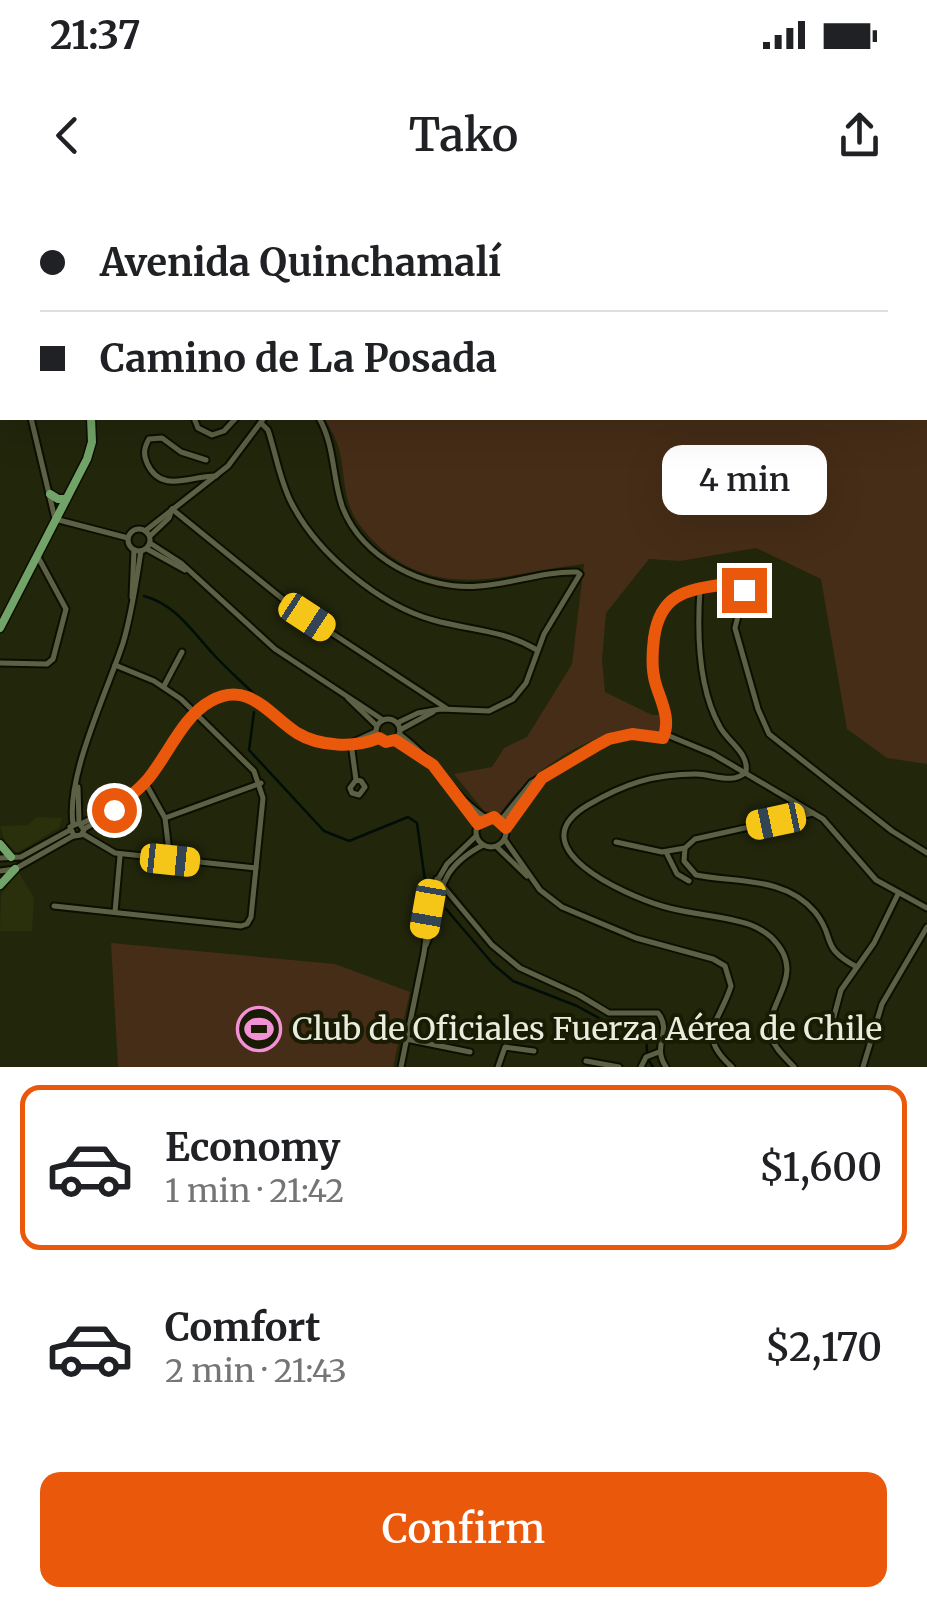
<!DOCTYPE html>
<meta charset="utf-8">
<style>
body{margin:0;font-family:Merriweather,serif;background:#f6f6f6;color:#202124;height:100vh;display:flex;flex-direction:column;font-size:38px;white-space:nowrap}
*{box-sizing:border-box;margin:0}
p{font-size:32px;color:#757577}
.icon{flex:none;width:55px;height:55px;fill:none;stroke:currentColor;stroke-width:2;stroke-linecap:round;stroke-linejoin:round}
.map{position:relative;height:867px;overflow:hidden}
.sheet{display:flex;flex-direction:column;background:#fff;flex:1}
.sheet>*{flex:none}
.guide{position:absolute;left:0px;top:0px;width:928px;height:220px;box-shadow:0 10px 40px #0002;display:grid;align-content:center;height:220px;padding:0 40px;background:#fff}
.end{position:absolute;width:45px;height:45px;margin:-22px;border:12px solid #ea580c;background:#fff;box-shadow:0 0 0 5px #fff}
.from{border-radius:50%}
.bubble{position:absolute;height:70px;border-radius:20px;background:#fff;box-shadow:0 10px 40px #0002;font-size:32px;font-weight:600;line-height:70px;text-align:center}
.car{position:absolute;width:30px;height:60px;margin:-30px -15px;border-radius:12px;box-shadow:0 0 8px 2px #0007;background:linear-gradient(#f5c518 24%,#345 0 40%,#f5c518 0 76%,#345 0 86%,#f5c518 0)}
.guide b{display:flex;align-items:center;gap:35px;height:95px;font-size:38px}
.guide b+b{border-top:2px solid #e0e0e0}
.guide i{width:25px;height:25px;background:#202124}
ul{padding:18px 0 0;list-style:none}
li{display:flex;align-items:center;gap:30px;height:165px;margin:0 20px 15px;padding:0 20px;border:5px solid transparent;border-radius:20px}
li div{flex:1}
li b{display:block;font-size:38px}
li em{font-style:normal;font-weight:600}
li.on{border-color:#ea580c}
li>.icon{width:90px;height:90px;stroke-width:1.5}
.button{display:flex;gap:20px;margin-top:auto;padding:20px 40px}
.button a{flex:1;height:115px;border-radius:20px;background:#ea580c;color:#fff;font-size:40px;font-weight:600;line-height:115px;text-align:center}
.status{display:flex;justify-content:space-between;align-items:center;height:70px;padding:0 50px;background:#fff;direction:ltr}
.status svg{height:28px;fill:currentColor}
header{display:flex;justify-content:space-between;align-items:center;height:130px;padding:0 40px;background:#fff;font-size:45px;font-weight:600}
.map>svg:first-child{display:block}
.built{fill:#2a2f0c}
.green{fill:#462d17}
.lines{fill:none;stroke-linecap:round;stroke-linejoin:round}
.stream{stroke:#000e07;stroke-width:2.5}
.minor-casing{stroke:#0c0f00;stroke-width:9}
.major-casing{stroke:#0c0f00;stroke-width:11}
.minor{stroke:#5c6145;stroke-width:5}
.major{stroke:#72a469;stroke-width:8}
.route{stroke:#ea580c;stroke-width:12}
.labels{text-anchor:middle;stroke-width:8;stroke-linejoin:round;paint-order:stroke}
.poi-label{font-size:32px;fill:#e9eddd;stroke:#191c03;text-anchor:start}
</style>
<div class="status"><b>21:37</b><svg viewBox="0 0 49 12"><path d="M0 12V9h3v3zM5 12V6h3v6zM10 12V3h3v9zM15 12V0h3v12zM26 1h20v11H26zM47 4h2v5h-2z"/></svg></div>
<header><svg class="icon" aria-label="back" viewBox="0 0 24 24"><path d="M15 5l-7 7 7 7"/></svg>Tako<svg class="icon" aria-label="share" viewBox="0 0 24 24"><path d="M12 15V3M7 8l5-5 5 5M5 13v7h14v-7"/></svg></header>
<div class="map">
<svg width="927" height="867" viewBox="0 0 927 867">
<rect width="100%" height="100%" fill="#22260b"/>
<g class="built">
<path d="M36,617L62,618L60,627L17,653L5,641L0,626L28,625Z"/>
<path d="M18,671L34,698L32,731H0L1,695Z"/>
</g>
<g class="green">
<path d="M25,0H927V564L887,558L847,529L821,379L756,348L680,361L649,359L606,413L602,459L605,492L652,515H660V533C649,533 639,528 629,530C587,534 522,577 501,613L484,611L454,574L492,567L504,548L527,537L572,464L584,364C517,371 450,400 389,355C376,344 361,330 353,314C342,292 345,268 338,246C335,236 329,227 325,218H925V2Z"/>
<path d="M111,743L335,764L410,792L393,867H118Z"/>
</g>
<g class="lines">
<g class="stream">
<path d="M5,0V2"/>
<path d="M144,396C177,405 193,433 215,456C228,470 242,482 255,495"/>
<path d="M254,512L249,550L324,631L349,641L408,617L417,623L426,688"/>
<path d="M446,709L493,764L513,781L577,806L617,828L643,822L646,826L647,853"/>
<path d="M649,861L653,867"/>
</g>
<defs>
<g id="minor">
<path d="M0,117L2,121"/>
<path d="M31,218L55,319L128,338"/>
<path d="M194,218L198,228L212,235L224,231L236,218"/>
<path d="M319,218C335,246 332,276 342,306C361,358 425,391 479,386C512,384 543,371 577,372L580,374L544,434L526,483L513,499L489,511L441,509L418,513L397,523"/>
<path d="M261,223L268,230C276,254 280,282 292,304C318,354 379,405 433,420C472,431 501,429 537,450"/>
<path d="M206,260L181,252L162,238L149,239C144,248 143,254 147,263C161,295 192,275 216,276"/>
<path d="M172,309L295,409L446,508"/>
<circle cx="139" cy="340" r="11"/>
<path d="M145,331L228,266L264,218"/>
<path d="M150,336L169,318L172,309"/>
<path d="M150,343L181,363L275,449L383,520"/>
<path d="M147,349L185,370"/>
<path d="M700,389C697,433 698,488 720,527C729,543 749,553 746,572C732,585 713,574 696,574C653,574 624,584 588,605C516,647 625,695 662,706C691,715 723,715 751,725C759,728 765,732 771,737C811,776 762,803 771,837C775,849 786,858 794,867"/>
<path d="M132,397L134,350"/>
<path d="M0,463L47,464L53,459L66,409L38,357"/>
<path d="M164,486L182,452"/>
<path d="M348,498L376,525"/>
<circle cx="388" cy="531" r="12"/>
<path d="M400,530L433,512"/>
<path d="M399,534C433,558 453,596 486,618"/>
<path d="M667,535L713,554L823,619L876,680L927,708"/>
<path d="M395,540L431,564"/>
<path d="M351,543L356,580L350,588L352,593L359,595L365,587L361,581L356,580"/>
<path d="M351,543L375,532"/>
<path d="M146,584L165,618L170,660"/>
<path d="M78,587L79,623L84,630L81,635L74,636L70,627L79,623"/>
<path d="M459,596L478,623"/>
<path d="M813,613L695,639L685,648L684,661L696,675C736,683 785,676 815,712C837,739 818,746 857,767"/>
<circle cx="491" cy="632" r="15"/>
<path d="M165,618L261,583"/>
<path d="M501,620L531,583L596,545L623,535L663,538C672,517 658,500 654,479C651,464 652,448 655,433C663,388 701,387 739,382L745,387L735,428L758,509L769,534L892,631L927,653"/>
<path d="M73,624C66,576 107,492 123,443C132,413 136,382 141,351"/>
<path d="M81,624L119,604"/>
<path d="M506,628L541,580"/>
<path d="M84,629C107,616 129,601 146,582C168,557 184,512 216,499C256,482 273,521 303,536C319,544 333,542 349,543C360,544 368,543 379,538"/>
<path d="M83,634L115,653L256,668"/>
<path d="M505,640L540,690L562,707L636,738L713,759L725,766L731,786C720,822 695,834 732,867"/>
<path d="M616,642L662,652L685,648"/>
<path d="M497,647L527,676"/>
<path d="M666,652L677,674L689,681"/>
<path d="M0,658L21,657L70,630"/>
<path d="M0,671L15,669L73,636"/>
<path d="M437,679L492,745L520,768L579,795L609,813H658C673,832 651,845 666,867"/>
<path d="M54,706L241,726L247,724L251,717L263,598L254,571L181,499L154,481L115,465"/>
<path d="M115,712L120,656"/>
<path d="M426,745C445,700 430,673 483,645"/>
<path d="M832,824L841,790L874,743L898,694"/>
<path d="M406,839L470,852"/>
<path d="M586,861L619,867"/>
<path d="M401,867L424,753L432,690L447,664L476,636"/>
<path d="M498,867L505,847L534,851"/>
<path d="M641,867L646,857L659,852"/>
<path d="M863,867L882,804L927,727"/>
</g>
<g id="major">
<path d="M19,2L20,0"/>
<path d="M50,294L58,299H66"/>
<path d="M0,428L87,259L92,242L91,218"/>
<path d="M0,644L11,657"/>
<path d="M0,685L15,669"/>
</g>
</defs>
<use href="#minor" class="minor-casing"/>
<use href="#major" class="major-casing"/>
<use href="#minor" class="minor"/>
<use href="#major" class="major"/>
</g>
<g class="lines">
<path class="route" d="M114,610C126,599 138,591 148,579C168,555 183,516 211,501C249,480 269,515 297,533C320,547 355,548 379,538L386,542L395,540L433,565L478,624L494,617L506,628L542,578L596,546L609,539L632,534L663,538C671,520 662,504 656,485C651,470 652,454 654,438C661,387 695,390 737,382L743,384L744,390"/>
</g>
<defs>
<symbol id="stadium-ring" viewBox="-11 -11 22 22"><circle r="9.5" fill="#191c03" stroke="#f391d6" stroke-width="1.5"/><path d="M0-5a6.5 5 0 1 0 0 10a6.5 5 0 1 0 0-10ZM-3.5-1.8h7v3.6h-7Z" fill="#f391d6"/></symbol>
</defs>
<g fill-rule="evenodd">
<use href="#stadium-ring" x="234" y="804" width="50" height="50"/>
</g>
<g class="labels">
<g class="poi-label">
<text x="292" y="840">Club de Oficiales Fuerza Aérea de Chile</text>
</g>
</g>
</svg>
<i class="end from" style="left:114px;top:610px"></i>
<i class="end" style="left:744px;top:390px"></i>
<div class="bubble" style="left:662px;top:245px;width:165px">4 min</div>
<i class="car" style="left:307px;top:417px;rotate:123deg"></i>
<i class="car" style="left:776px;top:621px;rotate:258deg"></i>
<i class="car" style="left:170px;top:660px;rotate:96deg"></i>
<i class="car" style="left:428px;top:709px;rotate:190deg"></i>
<div class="guide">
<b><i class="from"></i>Avenida Quinchamalí</b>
<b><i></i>Camino de La Posada</b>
</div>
</div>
<section class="sheet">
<ul>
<li class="on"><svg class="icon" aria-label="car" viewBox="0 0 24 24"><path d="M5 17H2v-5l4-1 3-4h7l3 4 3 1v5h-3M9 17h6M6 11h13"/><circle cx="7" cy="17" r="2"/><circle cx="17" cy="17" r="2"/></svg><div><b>Economy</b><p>1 min · 21:42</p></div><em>$1,600</em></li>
<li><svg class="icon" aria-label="car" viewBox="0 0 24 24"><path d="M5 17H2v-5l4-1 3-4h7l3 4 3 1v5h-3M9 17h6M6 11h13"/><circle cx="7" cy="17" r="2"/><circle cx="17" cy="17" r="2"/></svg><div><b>Comfort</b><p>2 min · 21:43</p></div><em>$2,170</em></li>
</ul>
<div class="button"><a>Confirm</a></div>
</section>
